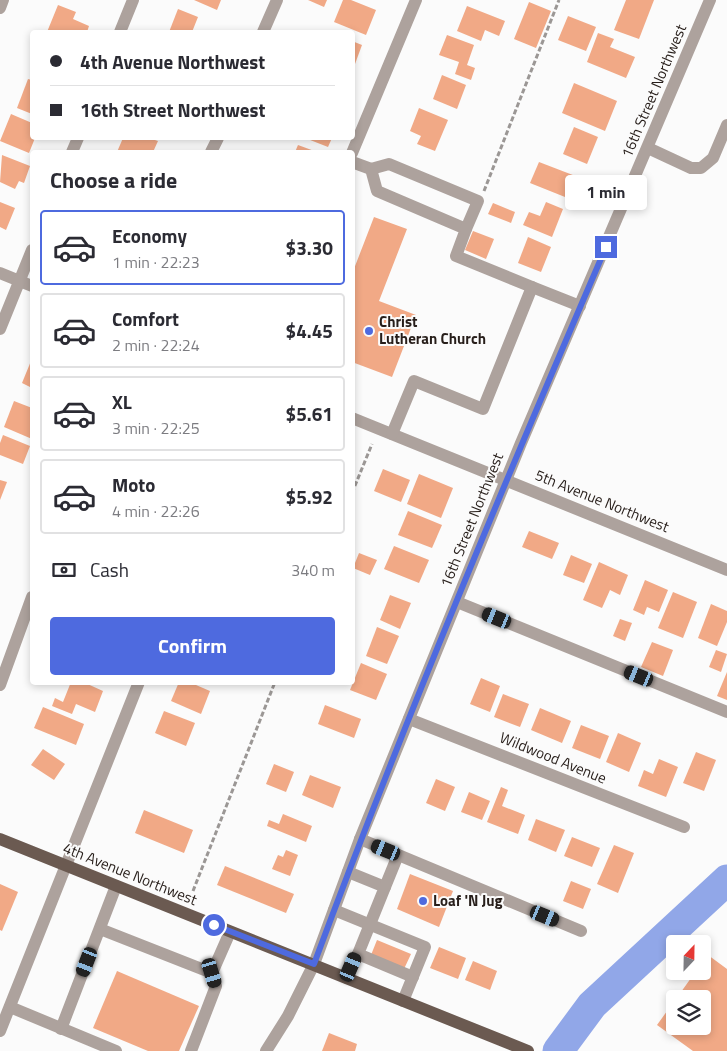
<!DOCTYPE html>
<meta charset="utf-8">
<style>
body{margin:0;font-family:"Titillium Web",sans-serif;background:#f2f2f3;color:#2b2b33;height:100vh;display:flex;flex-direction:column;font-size:19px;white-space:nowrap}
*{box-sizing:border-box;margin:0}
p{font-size:16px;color:#7c7c81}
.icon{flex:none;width:28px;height:28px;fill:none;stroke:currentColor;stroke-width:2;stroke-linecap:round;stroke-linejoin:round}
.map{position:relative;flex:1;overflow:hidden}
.drawer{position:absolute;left:30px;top:150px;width:325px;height:535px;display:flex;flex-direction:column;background:#fff;border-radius:5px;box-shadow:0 2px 8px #0003}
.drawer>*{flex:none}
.guide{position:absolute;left:30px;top:30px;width:325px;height:110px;border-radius:5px;box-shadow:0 2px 8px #0003;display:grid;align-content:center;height:110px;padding:0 20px;background:#fff}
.needle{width:32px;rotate:22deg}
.controls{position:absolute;left:666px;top:935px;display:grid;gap:10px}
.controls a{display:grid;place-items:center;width:45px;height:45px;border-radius:5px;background:#fff;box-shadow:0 2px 8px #0003;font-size:25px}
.end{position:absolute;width:22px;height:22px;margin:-11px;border:6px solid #4e6adf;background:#fff;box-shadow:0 0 0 2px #fff}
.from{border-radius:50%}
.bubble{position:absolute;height:35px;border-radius:5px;background:#fff;box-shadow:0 2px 8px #0003;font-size:16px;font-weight:700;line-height:35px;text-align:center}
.car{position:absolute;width:15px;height:30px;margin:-15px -8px;border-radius:6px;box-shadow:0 0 4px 1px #0007;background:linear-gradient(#222 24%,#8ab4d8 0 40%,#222 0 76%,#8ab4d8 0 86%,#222 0)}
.guide b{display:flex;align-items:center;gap:18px;height:48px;font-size:19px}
.guide b+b{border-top:1px solid #e1e1e2}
.guide i{width:12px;height:12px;background:#2b2b33}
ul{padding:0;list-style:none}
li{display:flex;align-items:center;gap:15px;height:75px;margin:0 10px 8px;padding:0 10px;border:2px solid #e1e1e2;border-radius:5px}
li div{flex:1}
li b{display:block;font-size:19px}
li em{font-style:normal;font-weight:700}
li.selected{border-color:#4e6adf}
li>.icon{width:45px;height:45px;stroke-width:1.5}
h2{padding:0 20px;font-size:22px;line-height:60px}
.pay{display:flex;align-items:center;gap:12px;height:55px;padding:0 20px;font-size:19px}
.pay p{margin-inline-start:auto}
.button{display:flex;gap:10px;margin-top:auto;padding:10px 20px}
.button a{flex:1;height:58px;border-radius:5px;background:#4e6adf;color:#fff;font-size:20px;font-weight:700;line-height:58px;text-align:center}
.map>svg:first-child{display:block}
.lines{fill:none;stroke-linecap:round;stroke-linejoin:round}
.river{stroke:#91a7e8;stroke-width:31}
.building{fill:#f1a986}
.path{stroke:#9b9795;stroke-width:3;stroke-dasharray:5 2.5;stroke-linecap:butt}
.minor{stroke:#ada29d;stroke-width:12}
.major{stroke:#6b5a51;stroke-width:12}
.route{stroke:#4e6adf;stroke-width:6}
.poi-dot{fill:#4e6adf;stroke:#fbfbfb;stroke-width:2}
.labels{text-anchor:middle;stroke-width:4;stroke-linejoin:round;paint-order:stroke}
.street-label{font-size:15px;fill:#271e1a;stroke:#fbfbfb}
.poi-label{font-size:15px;font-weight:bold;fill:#271e1a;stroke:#fbfbfb;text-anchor:start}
</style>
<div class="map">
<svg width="727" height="1051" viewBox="0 0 727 1051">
<rect width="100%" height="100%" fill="#fbfbfb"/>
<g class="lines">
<path class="river" d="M558,1051L592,1005L727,880"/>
</g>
<g class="building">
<path d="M194,0H221L217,10Z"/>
<path d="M308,0H327L324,7Z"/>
<path d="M343,0H351L376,10L366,35L334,22Z"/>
<path d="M626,0H654L639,39L614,30Z"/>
<path d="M529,2L551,11L536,48L514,39Z"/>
<path d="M58,5L76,12L73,19L89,26L87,32H47Z"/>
<path d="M467,6L505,21L499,36L485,30L481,41L457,31Z"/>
<path d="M178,9L198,17L192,32H169Z"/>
<path d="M568,16L596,27L586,51L558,40Z"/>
<path d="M598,33L614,39L610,47L635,57L626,78L587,62Z"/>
<path d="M447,35L474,45L467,65L475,68L471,80L455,74L459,62L439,55Z"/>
<path d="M352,41L362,45L355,64L352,63Z"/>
<path d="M442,75L466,85L457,109L433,99Z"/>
<path d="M28,79L32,80V114L17,108Z"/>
<path d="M574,83L617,101L605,131L562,113Z"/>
<path d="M419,108L448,120L435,151L417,144L421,136L410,131Z"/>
<path d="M11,114L32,123V138H35L29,153L0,141Z"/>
<path d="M574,127L598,137L587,164L563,154Z"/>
<path d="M123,138H149L158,141L153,152H117Z"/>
<path d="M305,138H332L328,147Z"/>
<path d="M298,145L317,152H295Z"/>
<path d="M2,155L30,166L24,183L19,181L15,189L0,182Z"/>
<path d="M539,162L578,177L570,199L530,183Z"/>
<path d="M0,202L15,208L6,230L0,227Z"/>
<path d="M546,202L563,209L552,237L523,225L529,212L540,216Z"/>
<path d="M493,203L515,212L511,223L488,214Z"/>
<path d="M374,217L407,229L379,301L416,315L392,377L352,362V274Z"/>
<path d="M473,231L494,239L486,259L465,250Z"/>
<path d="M528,237L551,247L541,272L518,263Z"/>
<path d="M31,361H32V388L22,383Z"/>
<path d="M14,401L32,408V439L4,427Z"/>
<path d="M3,435L30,446L23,464L0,455V443Z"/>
<path d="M383,469L410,480L401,502L374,491Z"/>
<path d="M419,474L453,488L441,518L407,504Z"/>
<path d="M0,480L7,482L0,500Z"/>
<path d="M408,511L442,525L432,548L398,535Z"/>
<path d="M529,531L559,543L552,559L522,547Z"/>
<path d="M394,546L429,560L419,583L384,569Z"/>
<path d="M359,553L377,560L370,575L353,568Z"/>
<path d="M571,555L592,564L584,583L563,575Z"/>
<path d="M599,562L628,575L620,595L610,590L602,608L583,600Z"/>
<path d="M645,580L668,590L659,612L647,607L644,615L633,610Z"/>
<path d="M673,592L697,602L683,638L658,628Z"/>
<path d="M390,595L411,603L400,629L380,620Z"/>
<path d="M711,604L727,611V622L717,646L698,638Z"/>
<path d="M620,619L632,623L625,641L613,636Z"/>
<path d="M377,627L399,636L387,664L366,656Z"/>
<path d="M652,642L673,650L663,676L641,667Z"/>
<path d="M716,650L727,654L721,672L709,667Z"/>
<path d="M361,663L387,674L376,700L350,690Z"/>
<path d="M727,672V700L717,696Z"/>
<path d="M481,678L500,686L490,712L470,704Z"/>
<path d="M71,682H83L103,691L95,712L76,704L72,714L52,706L55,698L63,702Z"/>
<path d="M179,682H189L210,691L201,714L171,701Z"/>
<path d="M503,694L529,704L520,727L494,717Z"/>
<path d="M325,705L361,719L354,738L318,724Z"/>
<path d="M43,707L84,724L76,745L34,728Z"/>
<path d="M540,708L571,721L562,743L531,730Z"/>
<path d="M164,711L195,723L186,746L155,733Z"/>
<path d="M581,725L609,736L600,759L572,748Z"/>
<path d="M618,733L641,743L629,772L606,762Z"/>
<path d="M43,749L65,764L54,780L31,765Z"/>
<path d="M696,752L716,760L704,791L683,783Z"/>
<path d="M659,759L678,767L666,797L638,786L644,770L653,774Z"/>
<path d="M274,764L294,772L286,792L266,784Z"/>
<path d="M310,775L341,787L333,808L302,795Z"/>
<path d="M436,779L455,787L445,811L426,803Z"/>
<path d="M501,787L508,790L502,806L525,815L518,834L487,822Z"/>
<path d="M469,792L490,801L482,820L461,812Z"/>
<path d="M144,810L193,830L184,853L135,833Z"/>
<path d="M283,814L312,826L306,842L267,826L269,820L279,824Z"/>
<path d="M536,819L565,830L556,852L528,840Z"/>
<path d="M572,837L600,848L592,867L564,856Z"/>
<path d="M614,845L634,853L618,893L597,884Z"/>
<path d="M286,850L298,855L290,876L272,869L278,855L283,857Z"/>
<path d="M225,866L294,894L286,913L217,885Z"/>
<path d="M410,874L453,891L439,927L397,909Z"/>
<path d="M571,881L591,889L583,909L563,901Z"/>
<path d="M0,884L18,892L2,931L0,930Z"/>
<path d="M377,940L411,954L404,969L371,955Z"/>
<path d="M439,947L466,958L458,979L430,968Z"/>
<path d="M708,955L727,969V1051H693L657,1025L675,1000V1026H702V999H676L696,971H702V963Z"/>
<path d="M473,961L497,971L490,990L465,980Z"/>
<path d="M117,971L199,1006L179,1051H148L93,1028Z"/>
<path d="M329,1033L357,1044L355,1051H322Z"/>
</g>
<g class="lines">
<g class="path">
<path d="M484,191L559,0"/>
<path d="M352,493L372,444"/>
<path d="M193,891L275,682"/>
</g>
<g class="minor">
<path d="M0,8L3,0"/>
<path d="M120,32L133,0"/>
<path d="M263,32L277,0"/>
<path d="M648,148L691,168H701L713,158L727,125"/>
<path d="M72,152L78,138"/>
<path d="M211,152L218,138"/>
<path d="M352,153L416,0"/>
<path d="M352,162L371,169L377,191L466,229L456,256L532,287"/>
<path d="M371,169L389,164L478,201L466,229"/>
<path d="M0,273L32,286"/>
<path d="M0,329L32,250"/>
<path d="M352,418L727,570"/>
<path d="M392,434L414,381L483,409L532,287L580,306"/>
<path d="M457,602L727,712"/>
<path d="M0,685L32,597"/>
<path d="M409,719L684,827"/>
<path d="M360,839L581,931"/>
<path d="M348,872L385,887L358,954L413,977"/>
<path d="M385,887L398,855"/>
<path d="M334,910L425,947L403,1001"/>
<path d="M100,929L212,973L216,986L191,1051"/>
<path d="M212,973L230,932"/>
<path d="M347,978L358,954"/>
<path d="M10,1007L116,1051"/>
<path d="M61,1029L116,886"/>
<path d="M0,1031L139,682"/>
<path d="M266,1051L288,1016L314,964L360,839L521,443L710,0"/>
</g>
<path class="major" d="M0,839L528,1051"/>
</g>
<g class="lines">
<path class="route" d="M214,925L314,964C404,722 504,484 606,247"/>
</g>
<g class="poi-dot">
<circle cx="369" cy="331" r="5"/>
<circle cx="423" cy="901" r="5"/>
</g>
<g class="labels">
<g class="street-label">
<text transform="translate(654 91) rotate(-67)" y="5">16th Street Northwest</text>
<text transform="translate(602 501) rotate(22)" y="5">5th Avenue Northwest</text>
<text transform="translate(472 520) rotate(-68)" y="5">16th Street Northwest</text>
<text transform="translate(553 758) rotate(22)" y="5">Wildwood Avenue</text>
<text transform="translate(130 874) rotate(22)" y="5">4th Avenue Northwest</text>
</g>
<g class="poi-label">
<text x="379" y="327">Christ<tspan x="379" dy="17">Lutheran Church</tspan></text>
<text x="433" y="906">Loaf 'N Jug</text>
</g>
</g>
</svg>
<div class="controls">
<a><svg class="needle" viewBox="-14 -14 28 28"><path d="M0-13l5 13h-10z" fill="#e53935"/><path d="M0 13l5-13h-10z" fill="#7c7c81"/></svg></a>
<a><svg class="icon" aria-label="layers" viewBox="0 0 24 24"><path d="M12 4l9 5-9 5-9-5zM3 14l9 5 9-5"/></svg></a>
</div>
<i class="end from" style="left:214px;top:925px"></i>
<i class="end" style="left:606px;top:247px"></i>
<div class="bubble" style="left:565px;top:175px;width:82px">1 min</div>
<i class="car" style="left:497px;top:618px;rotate:292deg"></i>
<i class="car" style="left:639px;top:676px;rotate:292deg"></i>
<i class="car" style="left:386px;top:850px;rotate:292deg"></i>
<i class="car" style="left:545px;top:916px;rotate:112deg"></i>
<i class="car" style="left:87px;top:962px;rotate:201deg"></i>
<i class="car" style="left:351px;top:967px;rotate:23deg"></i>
<i class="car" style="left:212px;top:973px;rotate:163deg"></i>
<div class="guide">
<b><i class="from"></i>4th Avenue Northwest</b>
<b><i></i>16th Street Northwest</b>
</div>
<section class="drawer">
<h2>Choose a ride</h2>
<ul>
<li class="selected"><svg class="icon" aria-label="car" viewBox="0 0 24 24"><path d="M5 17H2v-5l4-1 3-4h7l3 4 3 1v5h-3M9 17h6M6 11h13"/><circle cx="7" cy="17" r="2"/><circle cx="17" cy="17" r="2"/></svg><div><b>Economy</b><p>1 min · 22:23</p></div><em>$3.30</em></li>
<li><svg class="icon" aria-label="car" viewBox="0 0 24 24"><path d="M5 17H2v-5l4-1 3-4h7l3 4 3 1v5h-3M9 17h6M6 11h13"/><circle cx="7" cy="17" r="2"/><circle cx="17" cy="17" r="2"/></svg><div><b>Comfort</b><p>2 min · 22:24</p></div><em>$4.45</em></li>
<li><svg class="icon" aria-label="car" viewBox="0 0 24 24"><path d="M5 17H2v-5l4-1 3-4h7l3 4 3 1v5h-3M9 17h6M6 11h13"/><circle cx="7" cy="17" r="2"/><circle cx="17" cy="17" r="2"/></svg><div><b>XL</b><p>3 min · 22:25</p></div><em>$5.61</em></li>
<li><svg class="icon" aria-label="car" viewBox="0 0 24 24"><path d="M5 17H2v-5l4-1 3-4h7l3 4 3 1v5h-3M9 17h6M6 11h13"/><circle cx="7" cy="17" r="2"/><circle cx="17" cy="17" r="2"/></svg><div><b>Moto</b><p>4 min · 22:26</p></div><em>$5.92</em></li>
</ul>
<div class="pay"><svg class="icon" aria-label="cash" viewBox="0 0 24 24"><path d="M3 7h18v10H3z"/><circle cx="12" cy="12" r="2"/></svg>Cash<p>340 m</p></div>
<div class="button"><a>Confirm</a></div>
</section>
</div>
